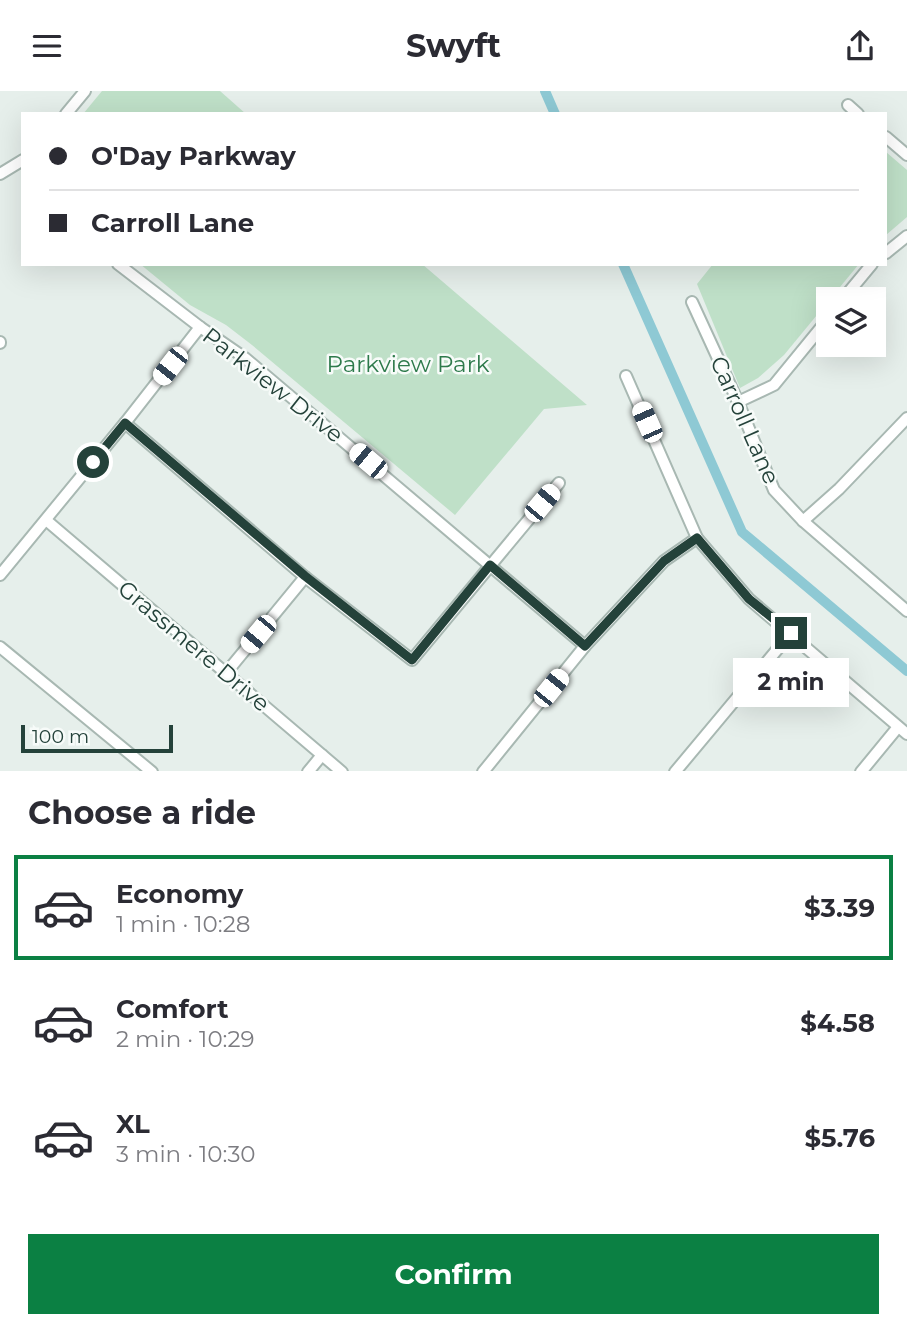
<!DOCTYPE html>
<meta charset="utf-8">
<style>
body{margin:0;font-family:Montserrat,sans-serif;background:#f7f7f7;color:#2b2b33;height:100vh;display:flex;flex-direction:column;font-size:26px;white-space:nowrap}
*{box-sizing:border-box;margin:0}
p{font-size:23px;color:#7c7c81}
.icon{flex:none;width:38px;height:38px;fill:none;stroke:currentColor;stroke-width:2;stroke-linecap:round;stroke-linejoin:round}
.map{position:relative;height:680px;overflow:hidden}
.drawer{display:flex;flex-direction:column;background:#fff;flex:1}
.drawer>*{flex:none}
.banner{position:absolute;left:21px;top:21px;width:866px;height:154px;border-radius:0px;box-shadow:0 7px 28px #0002;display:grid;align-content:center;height:154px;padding:0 28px;background:#fff}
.buttons{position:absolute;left:816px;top:196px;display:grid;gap:14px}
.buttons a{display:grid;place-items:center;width:70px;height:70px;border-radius:0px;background:#fff;box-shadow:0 7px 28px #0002;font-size:35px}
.scale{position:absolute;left:21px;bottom:18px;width:152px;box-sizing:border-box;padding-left:7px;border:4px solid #24423a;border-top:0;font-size:19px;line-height:24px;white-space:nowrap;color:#24423a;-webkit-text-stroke:5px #f7fbf9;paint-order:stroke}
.end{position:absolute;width:32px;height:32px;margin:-16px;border:9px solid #24423a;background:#fff;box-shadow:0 0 0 4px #fff}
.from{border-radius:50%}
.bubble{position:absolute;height:49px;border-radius:0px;background:#fff;box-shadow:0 7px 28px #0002;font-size:23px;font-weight:700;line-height:49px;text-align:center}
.car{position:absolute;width:21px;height:42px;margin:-21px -10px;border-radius:9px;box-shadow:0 0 5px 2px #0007;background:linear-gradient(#fff 24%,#345 0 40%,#fff 0 76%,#345 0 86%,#fff 0)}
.banner b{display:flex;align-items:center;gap:24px;height:66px;font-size:26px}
.banner b+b{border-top:2px solid #e1e1e2}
.banner i{width:18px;height:18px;background:#2b2b33}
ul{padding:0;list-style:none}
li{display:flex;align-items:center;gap:21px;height:105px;margin:0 14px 10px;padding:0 14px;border:4px solid transparent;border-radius:0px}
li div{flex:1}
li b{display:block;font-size:26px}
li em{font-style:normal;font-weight:700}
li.selected{border-color:#0b8043}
li>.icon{width:63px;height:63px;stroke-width:1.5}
h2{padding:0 28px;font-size:32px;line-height:84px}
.action{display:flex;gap:14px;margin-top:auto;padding:14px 28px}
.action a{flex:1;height:80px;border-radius:0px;background:#0b8043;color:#fff;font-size:28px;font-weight:700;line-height:80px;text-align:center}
header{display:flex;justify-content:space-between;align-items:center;height:91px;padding:0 28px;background:#fff;font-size:32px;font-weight:700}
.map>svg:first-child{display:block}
.green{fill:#bfe0c8}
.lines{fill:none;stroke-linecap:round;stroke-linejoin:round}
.canal{stroke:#8ec9d4;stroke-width:10}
.minor-casing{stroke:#a8b8b2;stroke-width:14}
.minor{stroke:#fff;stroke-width:10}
.route{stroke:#24423a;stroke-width:9}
.labels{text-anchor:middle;stroke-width:5;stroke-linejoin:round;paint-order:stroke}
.park-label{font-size:23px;fill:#2d7a4b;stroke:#f7fbf9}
.street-label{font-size:23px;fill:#24423a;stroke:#f7fbf9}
</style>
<header><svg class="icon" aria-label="menu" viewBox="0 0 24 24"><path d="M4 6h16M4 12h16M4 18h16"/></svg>Swyft<svg class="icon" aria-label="share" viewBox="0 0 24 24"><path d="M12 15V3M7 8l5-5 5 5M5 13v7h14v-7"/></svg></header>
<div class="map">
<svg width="907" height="681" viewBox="0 0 907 681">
<rect width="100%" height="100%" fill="#e6efeb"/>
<g class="green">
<path d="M102,0H220L246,23H83Z"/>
<path d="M886,61L907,79V126L886,144Z"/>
<path d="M140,173H422L587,314L544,318L455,424L252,254L226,234L190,214Z"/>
<path d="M713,173H859L784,264L758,287L740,297L697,193Z"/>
</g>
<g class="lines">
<g class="canal">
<path d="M545,0L555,23"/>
<path d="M623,173L742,441L907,580"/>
</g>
<defs>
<g id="minor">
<path d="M848,14L858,23"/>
<path d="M66,23L85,0"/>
<path d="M886,46L907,64"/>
<path d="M0,83L23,69"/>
<path d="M886,162L907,145"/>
<path d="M118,173L200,236L245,267L585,555"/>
<path d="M843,208L872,173"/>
<path d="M692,211L738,311L774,399L803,430L907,520"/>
<path d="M0,251V252"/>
<path d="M626,285L697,447L749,508L907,643"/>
<path d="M738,311L774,294L828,228"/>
<path d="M125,332L305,486L412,569L559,392"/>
<path d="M46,429L342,681"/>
<path d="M803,430L839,398L907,327"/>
<path d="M0,484L125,332L200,236"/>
<path d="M0,556L152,681"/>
<path d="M226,582L305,486"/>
<path d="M308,681L322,664"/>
<path d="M483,681L585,555L664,470L697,447"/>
<path d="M675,681L791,542"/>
<path d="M861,681L898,636"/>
</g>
</defs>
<use href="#minor" class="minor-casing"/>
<use href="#minor" class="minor"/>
</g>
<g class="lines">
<path class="route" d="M93,371L125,332L305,485L412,569L490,474L585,555L664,470L697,447L749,508L791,542"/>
</g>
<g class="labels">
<g class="park-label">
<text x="408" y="281">Parkview Park</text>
</g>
<g class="street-label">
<text transform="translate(273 294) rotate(38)" y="8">Parkview Drive</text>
<text transform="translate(745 329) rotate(66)" y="8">Carroll Lane</text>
<text transform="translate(194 555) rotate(40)" y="8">Grassmere Drive</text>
</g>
</g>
</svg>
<div class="buttons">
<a><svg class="icon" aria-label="layers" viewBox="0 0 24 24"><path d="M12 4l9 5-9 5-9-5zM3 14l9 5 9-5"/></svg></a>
</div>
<div class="scale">100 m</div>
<i class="end from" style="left:93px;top:371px"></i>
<i class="end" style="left:791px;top:542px"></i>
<div class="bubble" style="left:733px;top:567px;width:116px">2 min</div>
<i class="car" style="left:170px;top:275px;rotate:218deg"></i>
<i class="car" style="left:647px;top:331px;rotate:336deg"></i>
<i class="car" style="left:368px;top:370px;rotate:310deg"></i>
<i class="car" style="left:542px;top:412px;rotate:40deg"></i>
<i class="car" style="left:258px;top:543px;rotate:220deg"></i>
<i class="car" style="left:551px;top:597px;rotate:39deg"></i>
<div class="banner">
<b><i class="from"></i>O'Day Parkway</b>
<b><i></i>Carroll Lane</b>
</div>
</div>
<section class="drawer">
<h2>Choose a ride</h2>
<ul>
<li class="selected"><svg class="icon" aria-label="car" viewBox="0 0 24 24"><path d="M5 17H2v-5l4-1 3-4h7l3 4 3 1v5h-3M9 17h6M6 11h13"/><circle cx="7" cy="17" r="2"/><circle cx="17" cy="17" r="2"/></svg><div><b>Economy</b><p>1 min · 10:28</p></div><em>$3.39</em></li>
<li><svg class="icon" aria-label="car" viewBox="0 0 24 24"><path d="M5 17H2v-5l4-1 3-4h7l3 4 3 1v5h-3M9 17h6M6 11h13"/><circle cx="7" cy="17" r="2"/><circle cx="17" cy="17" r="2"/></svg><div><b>Comfort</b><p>2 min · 10:29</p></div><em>$4.58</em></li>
<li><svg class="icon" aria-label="car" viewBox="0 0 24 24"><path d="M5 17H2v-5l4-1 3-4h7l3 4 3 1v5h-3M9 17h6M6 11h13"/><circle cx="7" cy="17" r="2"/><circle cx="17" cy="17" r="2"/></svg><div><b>XL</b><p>3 min · 10:30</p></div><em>$5.76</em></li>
</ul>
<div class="action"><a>Confirm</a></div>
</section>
